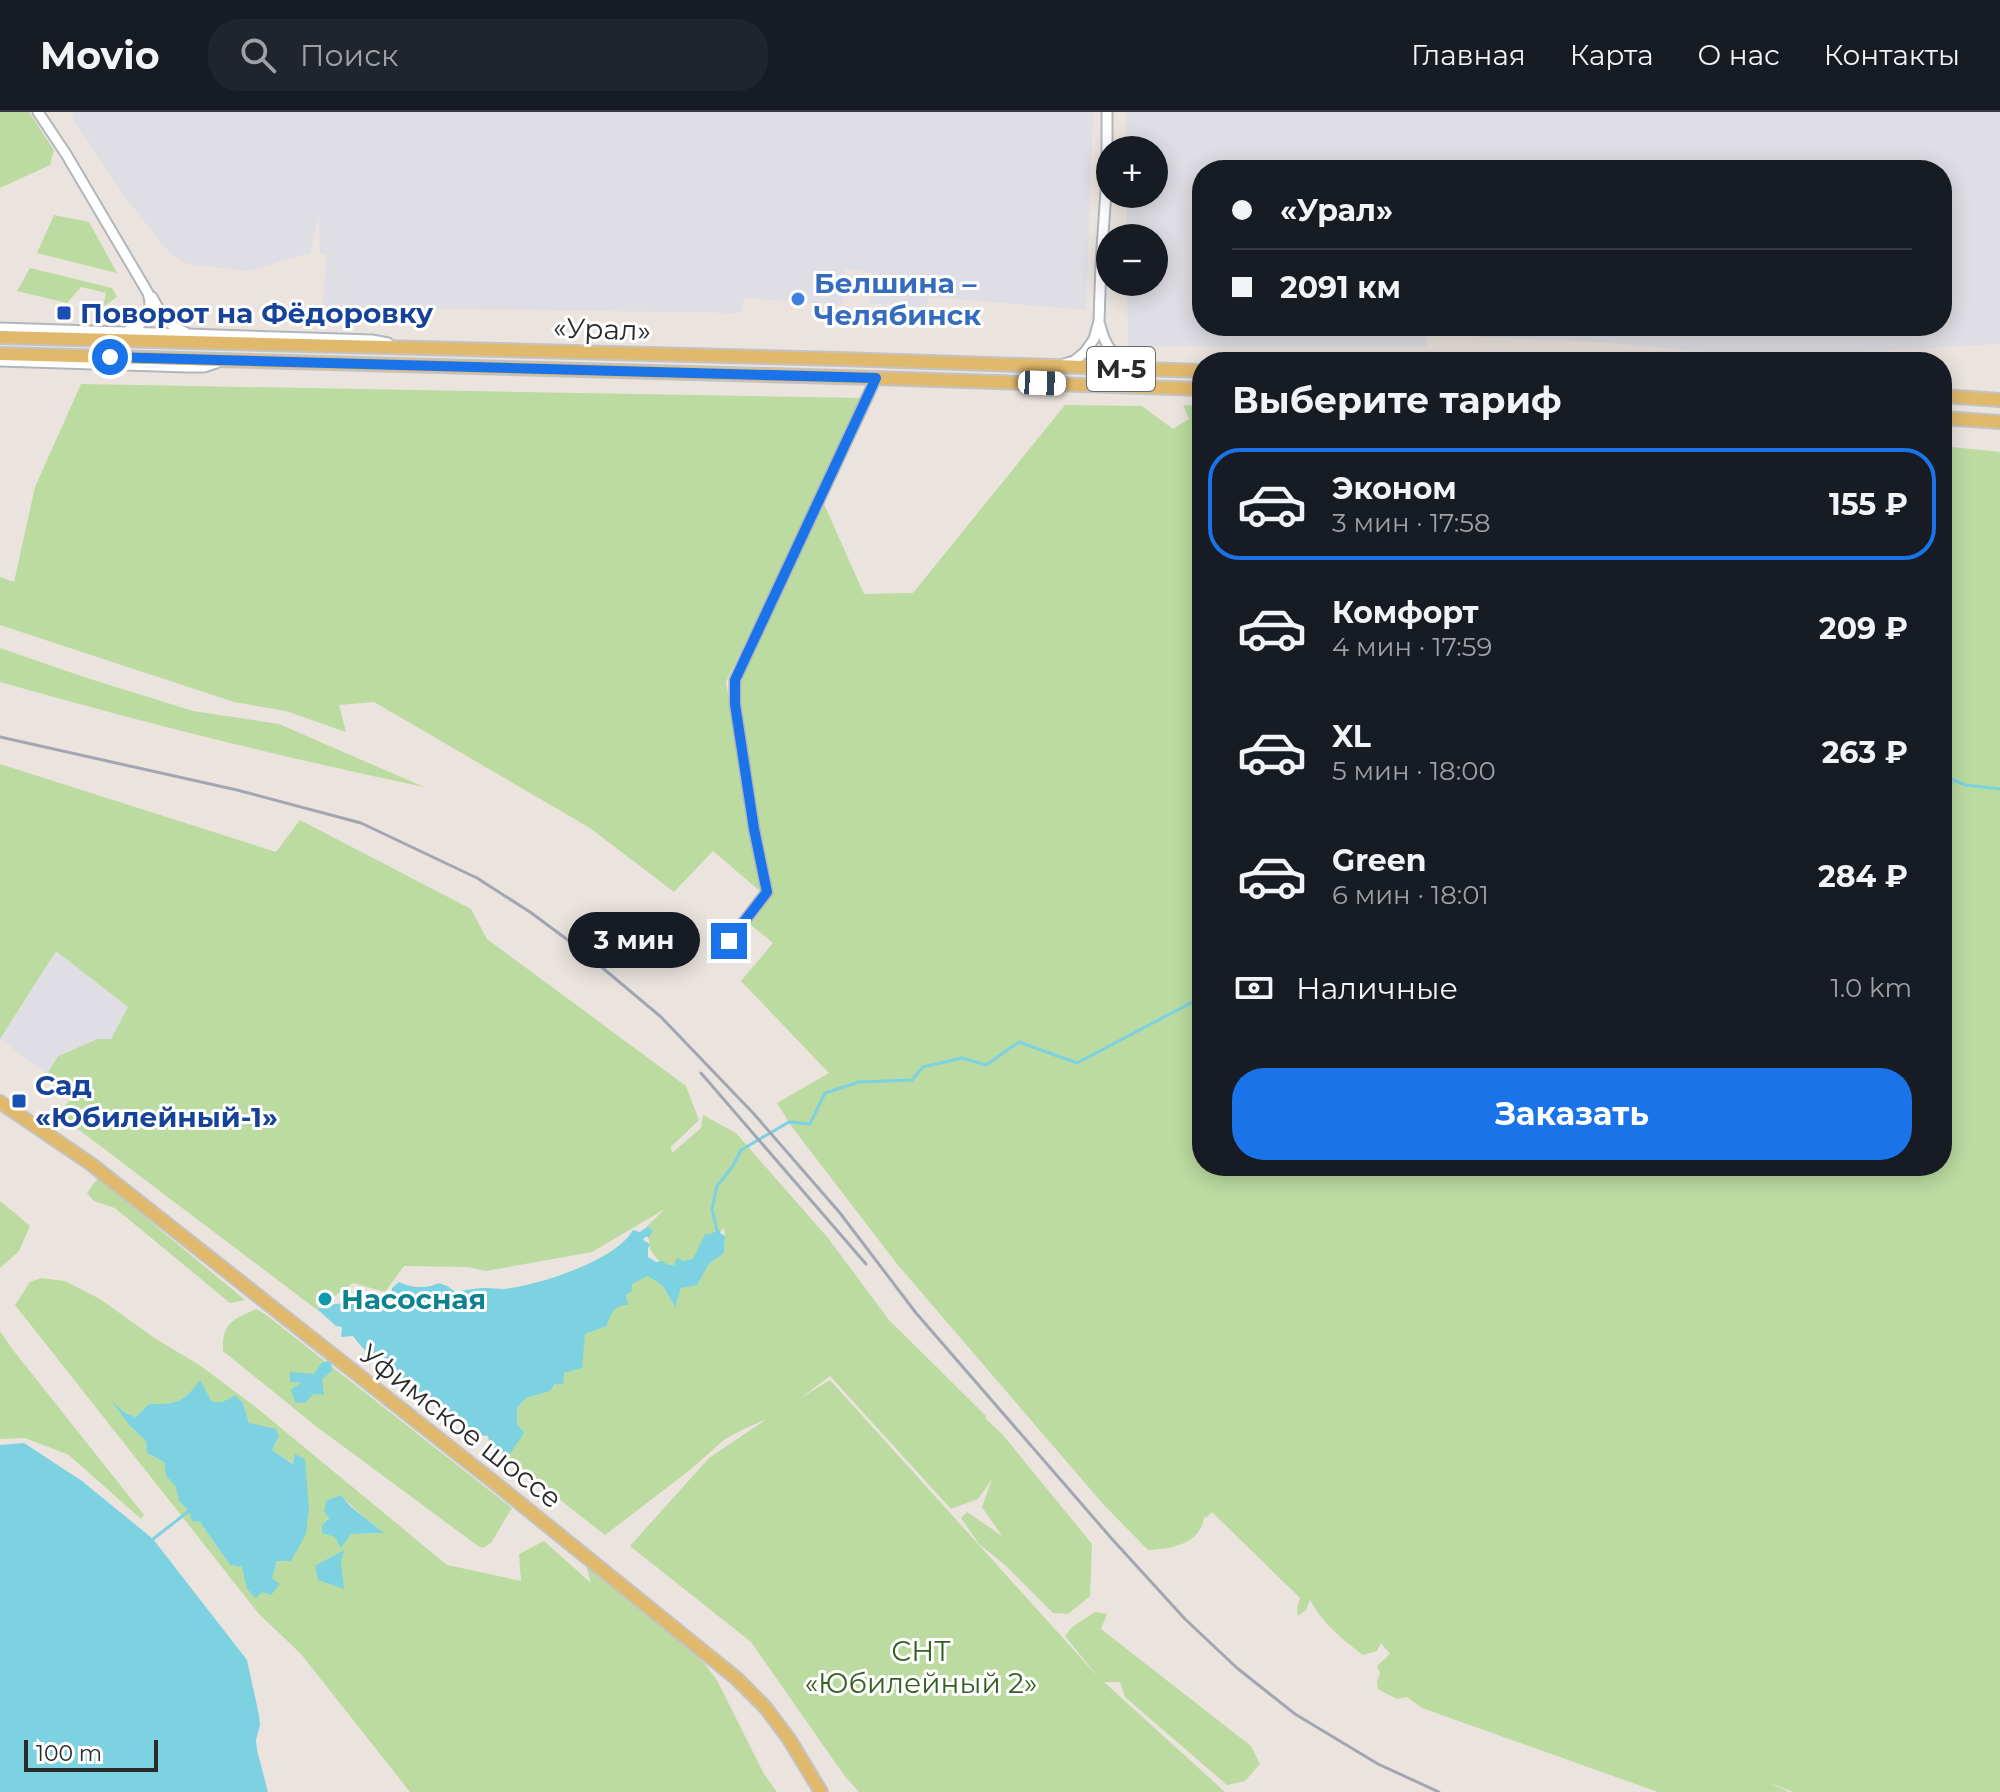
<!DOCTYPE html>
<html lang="ru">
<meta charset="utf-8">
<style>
body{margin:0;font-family:Montserrat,sans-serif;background:#20242c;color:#f1f3f6;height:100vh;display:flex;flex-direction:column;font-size:30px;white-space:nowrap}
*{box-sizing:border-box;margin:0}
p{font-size:26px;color:#9ea1a6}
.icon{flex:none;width:44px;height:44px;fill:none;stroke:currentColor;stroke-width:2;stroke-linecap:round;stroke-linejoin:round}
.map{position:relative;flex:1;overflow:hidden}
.side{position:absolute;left:1192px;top:240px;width:760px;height:824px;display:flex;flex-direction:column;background:#171b24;border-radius:32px;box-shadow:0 4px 20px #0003}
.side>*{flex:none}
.banner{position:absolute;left:1192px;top:48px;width:760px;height:176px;border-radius:32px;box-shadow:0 4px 20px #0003;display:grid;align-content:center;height:176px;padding:0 40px;background:#171b24}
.controls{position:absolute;left:1096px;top:24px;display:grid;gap:16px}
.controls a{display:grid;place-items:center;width:72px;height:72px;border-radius:50%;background:#171b24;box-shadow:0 4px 20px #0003;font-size:40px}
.scale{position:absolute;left:24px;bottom:20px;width:134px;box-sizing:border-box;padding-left:8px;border:4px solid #2a2a2a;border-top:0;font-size:22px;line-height:28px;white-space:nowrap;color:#2a2a2a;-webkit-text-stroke:6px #fff;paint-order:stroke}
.end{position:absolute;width:36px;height:36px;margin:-18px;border:10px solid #1a73e8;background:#fff;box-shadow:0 0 0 4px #fff}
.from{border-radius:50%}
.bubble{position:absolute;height:56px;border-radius:28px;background:#171b24;box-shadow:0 4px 20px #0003;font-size:26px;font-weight:700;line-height:56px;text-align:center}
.car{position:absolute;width:24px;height:48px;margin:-24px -12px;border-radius:10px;box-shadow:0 0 6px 2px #0007;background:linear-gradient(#fff 24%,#345 0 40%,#fff 0 76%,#345 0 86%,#fff 0)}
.banner b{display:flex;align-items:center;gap:28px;height:76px;font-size:30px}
.banner b+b{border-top:2px solid #363941}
.banner i{width:20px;height:20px;background:#f1f3f6}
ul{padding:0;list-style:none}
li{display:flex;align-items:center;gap:24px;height:112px;margin:0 16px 12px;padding:0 24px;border:4px solid transparent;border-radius:32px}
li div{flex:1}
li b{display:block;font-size:30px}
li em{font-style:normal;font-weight:700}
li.on{border-color:#1a73e8}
li>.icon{width:72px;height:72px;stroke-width:1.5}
h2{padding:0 40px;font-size:36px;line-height:96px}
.pay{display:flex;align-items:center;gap:20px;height:88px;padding:0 40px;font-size:30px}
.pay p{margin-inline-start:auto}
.button{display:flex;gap:16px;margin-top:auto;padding:16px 40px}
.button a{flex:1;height:92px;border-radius:32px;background:#1a73e8;color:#fff;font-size:32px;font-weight:700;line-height:92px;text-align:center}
header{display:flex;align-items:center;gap:48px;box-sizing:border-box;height:112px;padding:0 40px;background:#171b24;border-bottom:2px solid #363941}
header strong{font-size:38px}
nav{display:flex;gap:44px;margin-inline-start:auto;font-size:28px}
.search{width:560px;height:72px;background:#20242c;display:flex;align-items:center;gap:20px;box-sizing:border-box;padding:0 28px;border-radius:32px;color:#9ea1a6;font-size:30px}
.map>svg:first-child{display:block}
.industrial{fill:#dfdee4;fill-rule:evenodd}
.green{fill:#bbdba0;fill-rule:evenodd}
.water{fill:#7cd2e1}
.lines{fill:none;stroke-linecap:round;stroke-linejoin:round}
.stream{stroke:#7cd2e1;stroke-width:3}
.minor-casing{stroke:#b1b5bc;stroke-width:13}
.major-casing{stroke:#c3c3c3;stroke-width:16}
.minor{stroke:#fff;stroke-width:9}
.major{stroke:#e1b96c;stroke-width:12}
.rail{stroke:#a1a6b2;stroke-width:3}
.route{stroke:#1a73e8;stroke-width:10}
.shop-dot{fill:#3f7fe0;stroke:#fff;stroke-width:3}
.transit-dot{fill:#1a4fb4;stroke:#fff;stroke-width:3}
.culture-dot{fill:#0f9aa8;stroke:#fff;stroke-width:3}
.labels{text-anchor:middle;stroke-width:6;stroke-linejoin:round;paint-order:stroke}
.shield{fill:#fff;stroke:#6a6a6a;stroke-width:2}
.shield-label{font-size:26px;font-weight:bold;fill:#2a2a2a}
.shop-label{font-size:28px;font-weight:bold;fill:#366cbe;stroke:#fff;text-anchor:start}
.transit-label{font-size:28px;font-weight:bold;fill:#164399;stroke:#fff;text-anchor:start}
.street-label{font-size:28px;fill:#2a2a2a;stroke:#fff}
.culture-label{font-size:28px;font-weight:bold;fill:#0d838f;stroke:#fff;text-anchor:start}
.park-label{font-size:28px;fill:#366022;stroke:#fff}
</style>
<header>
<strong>Movio</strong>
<div class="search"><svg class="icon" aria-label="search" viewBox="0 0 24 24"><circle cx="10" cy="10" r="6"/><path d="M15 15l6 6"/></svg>Поиск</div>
<nav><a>Главная</a><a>Карта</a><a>О нас</a><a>Контакты</a></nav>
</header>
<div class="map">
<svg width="2000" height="1680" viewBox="0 0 2000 1680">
<rect width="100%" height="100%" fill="#ebe4de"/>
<g class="industrial">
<path d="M73,0H1093L1086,198L929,185L926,196L869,191L873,161L846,157L843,193L744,186L741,201L323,195L326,141L320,142L319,104L310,141L248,159L188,152L171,143L124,84L74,8Z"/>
<path d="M1126,0H2000V232L1760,245L1612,231L1427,222L1426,235L1128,234L1127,170H1154V126H1127V82H1154V38H1126ZM1942,58V214H1202V58Z"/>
<path d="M56,838L129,895L111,928H98L58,943L47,962L0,927Z"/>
</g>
<g class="green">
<path d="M0,0H29L54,38L50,53L0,76Z"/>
<path d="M54,103L89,110L117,161L37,141Z"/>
<path d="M30,156L112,176L117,185L103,195L106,181L81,175L67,191L17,179Z"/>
<path d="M81,272L865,286L726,570L761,780L713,739L674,780L590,716L374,590L339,593L346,620L286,599L234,590L0,513V465L14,470L35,375Z"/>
<path d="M1065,293L1142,294L1173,317L1189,307L1183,293L1202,294V1054H1942V334L2000,340V1680H1793L1767,1670L1789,1680H1658L1422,1596L1407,1585L1397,1587L1378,1577L1377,1570L1380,1561L1377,1554L1390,1542L1381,1531L1377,1539L1363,1543C1342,1527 1323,1512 1310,1488L1306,1498L1298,1504L1297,1497L1300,1486L1212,1400L1206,1406L1204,1404C1202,1432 1171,1437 1148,1438L1103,1392L897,1152L792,1015L777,991L829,961L741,869L773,831L746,809L764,785L738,573L740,559L824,392L864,482L913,481Z"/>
<path d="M0,536L87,566L193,599L279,612L424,675C281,645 140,610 0,570Z"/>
<path d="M0,652L276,740L300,708L471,797L487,827L686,974L699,1008L671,1035L672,1041L701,1016L703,1003L736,1021L828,1126L889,1208L986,1304L985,1306L1003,1323L1092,1432L1090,1484L1068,1502L1053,1501L1006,1454L979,1432L961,1406L967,1400L1002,1424L982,1395L992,1367L978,1387L951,1397L830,1264L801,1286L830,1268L1100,1567L1065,1524L1072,1515L1095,1500L1107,1502L1101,1517L1251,1634L1260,1652L1245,1669L1227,1673L1125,1585L1120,1570H1104L1225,1680H859L844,1663L751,1530L630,1434L709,1346L767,1307L746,1316L725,1327L690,1358L605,1423L494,1336L517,1296L526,1286L550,1279L564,1261L585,1222L607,1214L611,1200L620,1193L632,1172L648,1163L662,1173L674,1194L681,1176L709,1152L724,1141L725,1124L724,1116C699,1141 702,1155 662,1153L651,1139L646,1115L665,1097L592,1140L486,1159L469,1155L404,1154L385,1180L353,1171L316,1197L58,1002L75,982L47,962L58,944L98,927H111L128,895L56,839L0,927Z"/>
<path d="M98,1066L245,1188L230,1191L115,1096L94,1089L87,1081Z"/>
<path d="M0,1089L30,1114L19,1139L0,1156Z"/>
<path d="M41,1166L65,1169L100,1187L156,1227L201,1254L253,1293L447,1453L521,1469L519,1442L544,1429L591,1471L585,1450L634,1488L705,1552L718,1570L764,1662L777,1680H410L301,1542L259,1502L15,1193L30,1170ZM192,1280L212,1290L243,1291L249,1311L279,1324L272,1338L294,1352L277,1449L272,1466L242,1455L230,1453L200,1410L192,1408L189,1399L179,1389L177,1375L166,1364L164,1350L147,1341L146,1329L130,1314L114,1293L125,1301L136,1305L149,1292H175ZM341,1383C353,1397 369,1408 383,1421L351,1422L322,1413L329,1405Z"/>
<path d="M256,1197L265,1202L512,1396L491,1431L483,1436L478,1434L317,1315L223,1239C222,1211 232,1208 256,1197Z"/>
<path d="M0,1219L13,1238L144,1403L141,1407L69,1343L25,1326L0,1327Z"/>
</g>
<g class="water">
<path d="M647,1115L653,1118L649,1125H645L643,1128L650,1132L648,1137V1145L656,1150L662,1149L668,1153H674L677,1146L684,1149L693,1147L705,1122H710L717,1119L725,1124L724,1141L709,1152L697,1173L681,1176L675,1195L662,1173L648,1164L632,1172V1179L626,1183L628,1193C614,1193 611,1201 607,1214L585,1222L582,1256L564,1261L563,1272H555L550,1279L526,1286L517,1296V1312L524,1321L509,1343L490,1334L488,1324C472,1323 470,1313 457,1305C425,1285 374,1254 353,1224L341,1225L342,1215L336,1214L317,1197C328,1191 340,1193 351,1189L359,1196L374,1190L377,1197L392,1191V1176L399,1170C409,1175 420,1176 431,1174C437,1172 438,1170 444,1173C449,1174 452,1178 456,1180C466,1178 476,1176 486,1176C495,1176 503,1178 511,1176C544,1171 616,1148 633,1118L640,1120Z"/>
<path d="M331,1248L332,1259L322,1267L324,1283L313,1282L305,1291L295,1290L291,1278L302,1270H290V1260L314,1262L321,1251Z"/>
<path d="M200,1268L212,1290H223L235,1283L243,1291L249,1311L276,1317L279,1324L272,1338L293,1352L295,1342L305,1347L309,1397L306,1422L291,1449H277L272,1466L280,1472L271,1483L262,1480L256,1486L247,1477L242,1455L230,1453L200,1410L192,1409L189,1399L179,1389L176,1375L166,1364L164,1350L147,1341L146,1329L130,1314L111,1289L125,1301L136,1305L149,1292C177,1292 182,1292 200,1268Z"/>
<path d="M24,1331L82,1369L153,1427L247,1548L259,1603L260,1613L256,1628L257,1638L268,1680H0V1333Z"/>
<path d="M341,1383L350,1394L384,1421L351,1422L341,1436L335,1425L322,1421V1413L329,1406L324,1400L326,1389Z"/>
<path d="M344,1438L341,1450L344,1477L318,1468L315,1454Z"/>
</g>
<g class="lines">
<g class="stream">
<path d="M1942,663L1965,673L2000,677"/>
<path d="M719,1120L717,1119L712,1097L717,1074L733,1054L741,1038L789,1010L810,1012L825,981L859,970L912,968L923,955L962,946L986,953L1019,930L1077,951L1202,885"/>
<path d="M153,1427L189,1399"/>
</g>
<defs>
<g id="minor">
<path d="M38,0L66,42L148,181C154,200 146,212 129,218"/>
<path d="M152,185C160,200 167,214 185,220"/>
<path d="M1100,213C1105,235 1115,249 1138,254"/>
<path d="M0,216L372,228L388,231"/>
<path d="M0,249L187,255H204L216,251"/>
<path d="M1064,252L1074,249L1085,240L1094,227L1099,209L1101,151L1107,65V0"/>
<path d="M729,829L767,780L754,717L735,592V568L876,266"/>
</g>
<g id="major">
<path d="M0,225L840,247L1202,259"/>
<path d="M0,242L876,266L1202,277"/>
<path d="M1942,284L2000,288"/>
<path d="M1942,306L2000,310"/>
<path d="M0,990L91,1052L500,1375L736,1566L765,1595L789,1627L821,1680"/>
</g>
</defs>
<use href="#minor" class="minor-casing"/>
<use href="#major" class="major-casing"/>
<use href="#minor" class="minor"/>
<use href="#major" class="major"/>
<g class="rail">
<path d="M0,625L237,678L361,711L477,766L530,800L580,837L661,905L754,1002L840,1101L916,1201L1112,1427L1185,1507L1237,1556L1295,1602L1378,1652L1439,1680"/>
<path d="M701,961L866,1152"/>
</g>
</g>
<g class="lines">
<path class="route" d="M110,245L876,266L735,568V592L754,717L767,780L729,829"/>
</g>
<circle class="shop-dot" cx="798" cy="187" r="8"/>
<g class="transit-dot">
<rect x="56" y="193" width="16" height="16" rx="4"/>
<rect x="11" y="981" width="16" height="16" rx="4"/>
</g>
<circle class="culture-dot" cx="325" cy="1187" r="8"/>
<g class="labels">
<rect class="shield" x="1087" y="235" width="68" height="44" rx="6"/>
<g class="shield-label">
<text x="1121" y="266">М-5</text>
</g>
<g class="shop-label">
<text x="814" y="181">Белшина –<tspan x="814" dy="32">Челябинск</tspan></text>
</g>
<g class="transit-label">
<text x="80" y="211">Поворот на Фёдоровку</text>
<text x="35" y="983">Сад<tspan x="35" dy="32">«Юбилейный-1»</tspan></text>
</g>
<g class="street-label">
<text transform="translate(602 217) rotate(2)" y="10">«Урал»</text>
<text transform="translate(461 1314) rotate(38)" y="10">Уфимское шоссе</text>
</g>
<g class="culture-label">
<text x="341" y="1197">Насосная</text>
</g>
<g class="park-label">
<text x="921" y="1549">СНТ<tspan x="921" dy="32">«Юбилейный 2»</tspan></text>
</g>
</g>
</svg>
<div class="controls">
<a>+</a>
<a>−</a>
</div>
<div class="scale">100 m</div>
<i class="end from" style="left:110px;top:245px"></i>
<i class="end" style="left:729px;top:829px"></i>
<div class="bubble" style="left:568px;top:800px;width:132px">3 мин</div>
<i class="car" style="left:1042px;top:271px;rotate:92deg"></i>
<div class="banner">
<b><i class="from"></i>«Урал»</b>
<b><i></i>2091 км</b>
</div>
<section class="side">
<h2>Выберите тариф</h2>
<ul>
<li class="on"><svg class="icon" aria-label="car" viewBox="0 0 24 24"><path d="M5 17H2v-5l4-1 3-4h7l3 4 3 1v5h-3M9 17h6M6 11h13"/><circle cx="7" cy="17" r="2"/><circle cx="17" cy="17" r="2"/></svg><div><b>Эконом</b><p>3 мин · 17:58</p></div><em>155 ₽</em></li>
<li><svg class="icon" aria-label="car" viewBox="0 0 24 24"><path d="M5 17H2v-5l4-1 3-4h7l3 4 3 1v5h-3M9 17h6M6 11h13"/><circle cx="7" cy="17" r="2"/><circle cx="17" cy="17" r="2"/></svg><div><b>Комфорт</b><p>4 мин · 17:59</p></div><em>209 ₽</em></li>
<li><svg class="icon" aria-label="car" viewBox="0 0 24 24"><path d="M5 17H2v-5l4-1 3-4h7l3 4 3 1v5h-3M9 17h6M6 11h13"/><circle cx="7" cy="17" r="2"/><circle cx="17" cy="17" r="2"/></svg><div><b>XL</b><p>5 мин · 18:00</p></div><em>263 ₽</em></li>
<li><svg class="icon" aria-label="car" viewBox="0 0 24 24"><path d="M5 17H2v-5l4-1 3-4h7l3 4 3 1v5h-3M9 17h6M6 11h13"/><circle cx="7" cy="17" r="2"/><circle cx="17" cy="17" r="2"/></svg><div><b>Green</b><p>6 мин · 18:01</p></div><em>284 ₽</em></li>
</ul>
<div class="pay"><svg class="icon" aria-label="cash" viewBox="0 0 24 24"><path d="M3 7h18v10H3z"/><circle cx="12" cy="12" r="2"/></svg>Наличные<p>1.0 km</p></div>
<div class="button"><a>Заказать</a></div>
</section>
</div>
